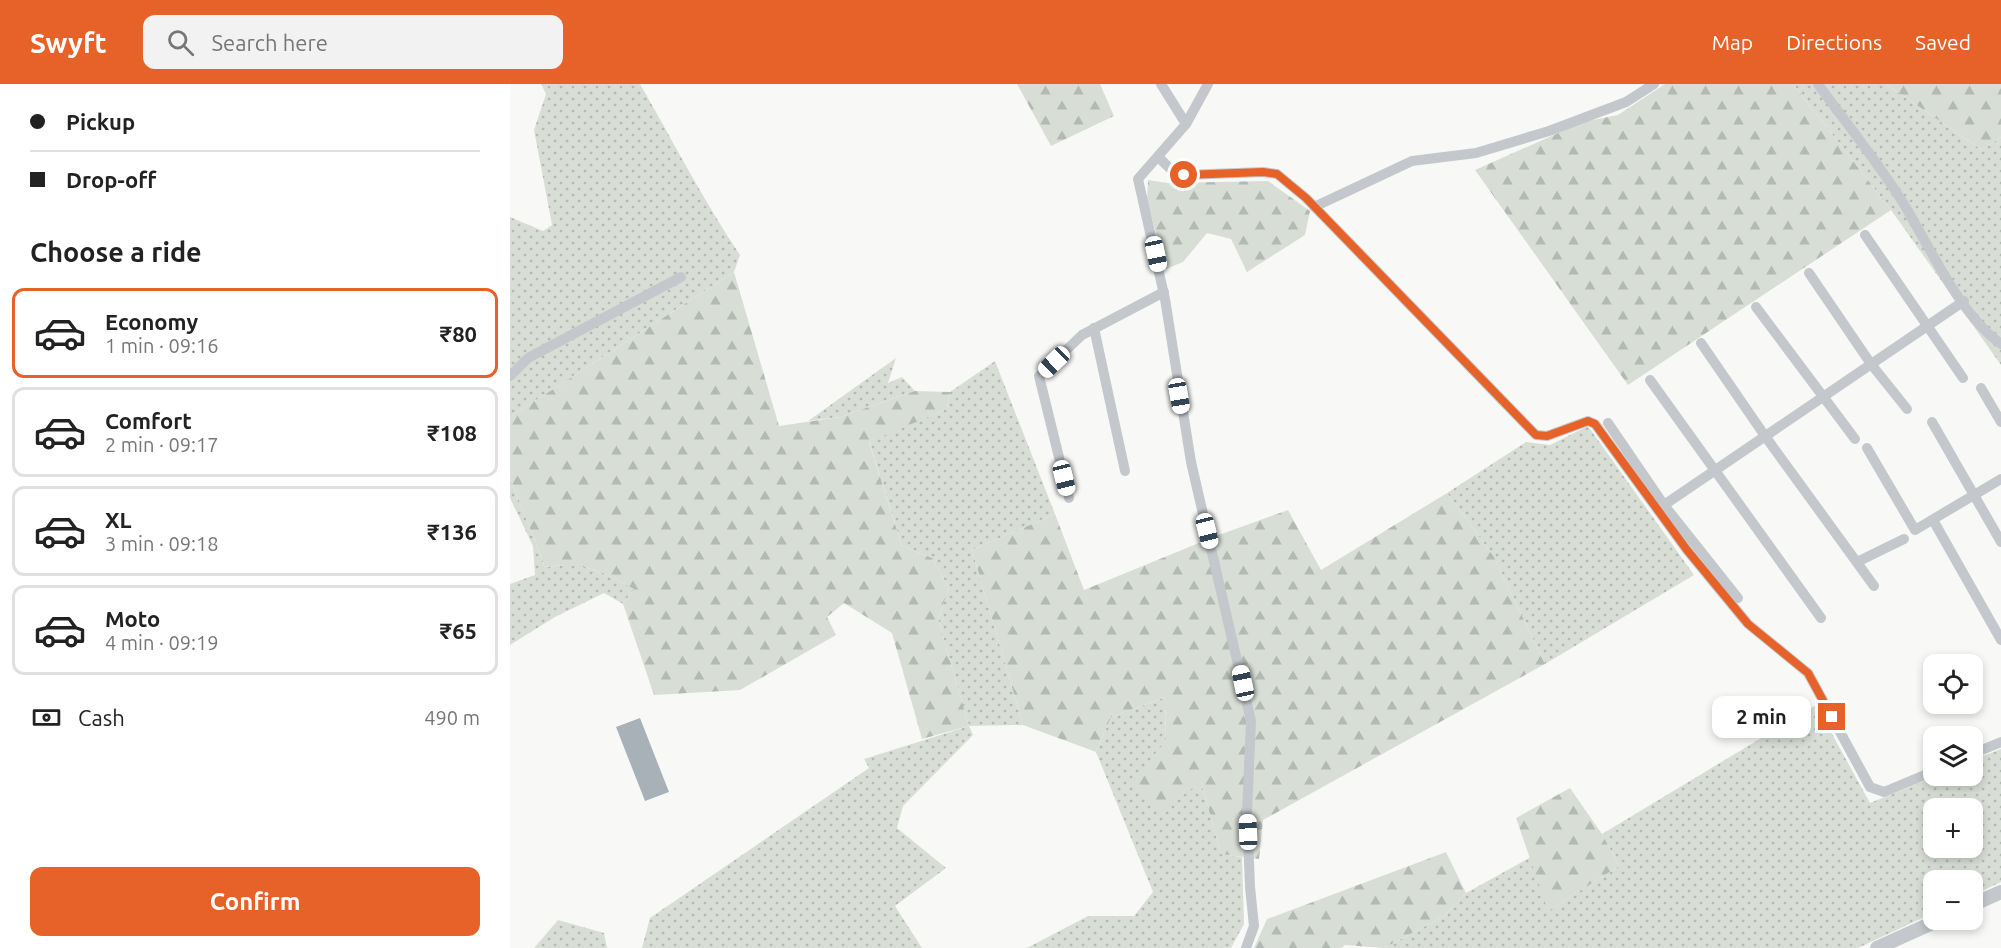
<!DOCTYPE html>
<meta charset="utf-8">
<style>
body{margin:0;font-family:Ubuntu,sans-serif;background:#f2f2f2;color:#222;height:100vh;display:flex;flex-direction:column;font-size:22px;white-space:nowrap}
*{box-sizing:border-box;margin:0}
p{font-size:20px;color:#767676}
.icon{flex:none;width:33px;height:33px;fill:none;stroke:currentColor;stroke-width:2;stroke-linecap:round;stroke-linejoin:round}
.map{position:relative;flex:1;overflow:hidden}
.details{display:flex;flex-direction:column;background:#fff;width:510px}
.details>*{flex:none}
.top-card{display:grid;align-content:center;height:132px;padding:0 30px;background:#fff}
.fabs{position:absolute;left:1413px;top:570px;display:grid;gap:12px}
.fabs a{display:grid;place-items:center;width:60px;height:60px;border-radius:12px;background:#fff;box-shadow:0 3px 9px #0003;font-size:30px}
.end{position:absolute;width:27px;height:27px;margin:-14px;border:8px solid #e76228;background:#fff;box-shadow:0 0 0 3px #fff}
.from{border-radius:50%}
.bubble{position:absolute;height:42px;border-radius:12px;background:#fff;box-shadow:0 3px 9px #0003;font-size:20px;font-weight:700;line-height:42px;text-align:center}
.car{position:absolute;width:18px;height:36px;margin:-18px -9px;border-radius:8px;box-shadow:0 0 4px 2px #0007;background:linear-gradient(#fff 24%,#345 0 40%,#fff 0 76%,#345 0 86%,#fff 0)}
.top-card b{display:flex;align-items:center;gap:21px;height:57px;font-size:22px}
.top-card b+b{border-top:2px solid #e0e0e0}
.top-card i{width:15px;height:15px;background:#222}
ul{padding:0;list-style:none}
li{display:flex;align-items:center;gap:18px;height:90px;margin:0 12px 9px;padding:0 18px;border:3px solid #e0e0e0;border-radius:12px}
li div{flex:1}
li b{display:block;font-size:22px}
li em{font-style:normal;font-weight:700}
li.on{border-color:#e76228}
li>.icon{width:54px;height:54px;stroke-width:1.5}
h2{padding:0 30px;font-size:27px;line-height:72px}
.pay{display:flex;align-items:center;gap:15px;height:66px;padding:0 30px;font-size:22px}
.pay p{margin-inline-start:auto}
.button{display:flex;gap:12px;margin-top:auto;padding:12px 30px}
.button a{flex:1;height:69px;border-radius:12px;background:#e76228;color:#fff;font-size:24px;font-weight:700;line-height:69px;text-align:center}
header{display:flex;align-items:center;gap:36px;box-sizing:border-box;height:84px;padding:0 30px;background:#e76228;color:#fff}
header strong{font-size:28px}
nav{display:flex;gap:33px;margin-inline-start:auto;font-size:21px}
.search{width:420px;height:54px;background:#f2f2f2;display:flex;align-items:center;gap:15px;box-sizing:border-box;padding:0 21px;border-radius:12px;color:#767676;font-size:22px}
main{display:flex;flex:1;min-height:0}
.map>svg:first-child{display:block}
.grass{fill:url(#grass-dots);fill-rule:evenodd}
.forest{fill:url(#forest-firs)}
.building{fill:#a8b1b8}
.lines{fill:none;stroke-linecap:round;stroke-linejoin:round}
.minor{stroke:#c4c8cc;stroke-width:10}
.tertiary{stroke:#c4c8cc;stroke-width:14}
.route{stroke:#e76228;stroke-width:8}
</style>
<header>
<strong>Swyft</strong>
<div class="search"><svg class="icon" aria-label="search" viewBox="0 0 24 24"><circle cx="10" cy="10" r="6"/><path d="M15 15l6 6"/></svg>Search here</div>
<nav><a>Map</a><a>Directions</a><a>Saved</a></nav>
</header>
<main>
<section class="details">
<div class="top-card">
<b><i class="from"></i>Pickup</b>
<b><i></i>Drop-off</b>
</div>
<h2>Choose a ride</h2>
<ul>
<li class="on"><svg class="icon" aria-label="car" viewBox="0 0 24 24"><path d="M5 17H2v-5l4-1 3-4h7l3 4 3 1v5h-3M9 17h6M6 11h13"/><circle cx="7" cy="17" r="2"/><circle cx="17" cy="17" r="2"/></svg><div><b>Economy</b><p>1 min · 09:16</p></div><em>₹80</em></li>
<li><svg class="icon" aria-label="car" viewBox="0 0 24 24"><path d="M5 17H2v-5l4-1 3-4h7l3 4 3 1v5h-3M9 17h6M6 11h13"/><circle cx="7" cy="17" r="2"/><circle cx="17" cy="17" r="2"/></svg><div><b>Comfort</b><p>2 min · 09:17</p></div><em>₹108</em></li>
<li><svg class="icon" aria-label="car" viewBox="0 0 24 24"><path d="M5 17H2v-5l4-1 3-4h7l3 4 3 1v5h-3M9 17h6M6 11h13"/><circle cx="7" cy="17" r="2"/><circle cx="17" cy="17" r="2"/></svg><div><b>XL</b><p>3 min · 09:18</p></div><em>₹136</em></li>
<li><svg class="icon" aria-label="car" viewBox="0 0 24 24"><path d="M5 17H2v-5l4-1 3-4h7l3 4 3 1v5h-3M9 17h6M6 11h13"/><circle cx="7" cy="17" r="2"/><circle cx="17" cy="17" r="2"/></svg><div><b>Moto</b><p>4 min · 09:19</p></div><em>₹65</em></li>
</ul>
<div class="pay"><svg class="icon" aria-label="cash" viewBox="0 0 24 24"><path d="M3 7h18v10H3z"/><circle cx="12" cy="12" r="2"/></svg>Cash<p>490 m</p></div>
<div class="button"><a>Confirm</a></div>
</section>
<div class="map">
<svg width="1491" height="864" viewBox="0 0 1491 864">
<defs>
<pattern id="grass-dots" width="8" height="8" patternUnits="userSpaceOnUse" patternTransform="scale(1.5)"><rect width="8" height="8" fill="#d8ded5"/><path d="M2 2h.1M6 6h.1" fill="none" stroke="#b3b9b3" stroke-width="1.8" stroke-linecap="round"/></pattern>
<pattern id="forest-firs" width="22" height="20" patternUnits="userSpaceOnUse" patternTransform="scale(1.5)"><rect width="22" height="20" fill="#d8ded5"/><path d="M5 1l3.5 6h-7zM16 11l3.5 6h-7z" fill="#b3b9b3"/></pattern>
</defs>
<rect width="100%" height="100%" fill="#f8f9f6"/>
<g class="grass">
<path d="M31,0H130C163,57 193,116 230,171L224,188L0,333V133L33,147L42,141L24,46L36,10Z"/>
<path d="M1283,0H1376L1472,66L1491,53V281L1381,126Z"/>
<path d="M386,274L378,299L392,293L405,307L330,333L298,337Z"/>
<path d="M485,277L545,430L462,466L513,641L459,642L463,651L393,722L387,744L436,784L385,822L412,864H132L140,834L359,684L354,675L459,642L428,535L439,504L422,474L392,462L359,357L437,325L440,308Z"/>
<path d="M1078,342L1184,491L1035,580L984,473L937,409L1016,358L1040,361Z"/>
<path d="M0,393L35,483L66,480L94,489L124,505L113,520L94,509L45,533L0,561V500L25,491L23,462L0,414Z"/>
<path d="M656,613L655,658L691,698L711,770L732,773L734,840L721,864H517L578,832H624L643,808L586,668L601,633Z"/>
<path d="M1306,621L1360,719L1426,692H1462L1463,676L1491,665V798L1463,811L1462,796H1424L1423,829L1348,864H874L934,832L956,809L1021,773L1039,826L1109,782L1092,750ZM1424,724H1462V764H1424Z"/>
<path d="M48,836L94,849L97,864H24Z"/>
</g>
<g class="forest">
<path d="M507,0H590L604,32L541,62Z"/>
<path d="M1155,0H1283L1381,126L1118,301L965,86L1073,38L1108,31Z"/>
<path d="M1376,0H1491V53L1472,66Z"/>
<path d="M638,96L658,99L758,97L800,127L795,151L737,188L721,155L697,149L673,178L656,185L637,117Z"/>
<path d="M224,188L269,342L330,333L405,307L440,308L437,325L359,358L392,462L422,474L439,504L428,535L459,642L412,655L382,549L334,519L317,533L326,551L230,606L144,611L113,520L124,505C88,486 77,478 35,483L0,393V333Z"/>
<path d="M937,409L984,473L1035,580L753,736L749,775L711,770L691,698L649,729L621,698L655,658L656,613L601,633L586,668L513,641L462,466L545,430L574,506L706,452L778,426L811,486Z"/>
<path d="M1060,704L1092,750L1109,782L1038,827L1006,734Z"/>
<path d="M936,768L956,809L934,832L874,864L835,861L831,864H744L757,835Z"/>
</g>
<path class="building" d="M130,634L159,708L135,717L106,643Z"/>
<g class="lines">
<g class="minor">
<path d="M651,0L676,40"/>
<path d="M698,0L676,40L628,95L655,215L681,378L741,637L737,729L740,803L744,842L736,864"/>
<path d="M1308,0C1336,39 1366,76 1392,117C1419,161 1449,230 1491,260"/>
<path d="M648,73L665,89L674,91L753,88L767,90L796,114L1026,351L1037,352L1078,337L1085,340L1177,466L1238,540L1298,589L1360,703L1374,708L1424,687"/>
<path d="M804,123L902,77L966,69L1039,47L1116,18L1144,0"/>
<path d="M1355,151L1453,294"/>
<path d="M1299,189L1361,280L1397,325"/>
<path d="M1246,223L1345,355"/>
<path d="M584,244L615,387"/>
<path d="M1191,259L1255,352L1364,502"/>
<path d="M0,292L18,274L171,193"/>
<path d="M1140,296L1311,534"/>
<path d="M1471,304L1491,338"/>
<path d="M1422,338L1491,458"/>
<path d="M1098,339L1154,421L1228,514"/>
<path d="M1357,364L1405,446L1491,395"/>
<path d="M559,414L529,292L572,251L654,208"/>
<path d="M1154,421L1454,217"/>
<path d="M1423,436L1491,556"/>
<path d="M1347,478L1394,455"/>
<path d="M1462,670L1491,658"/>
</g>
<g class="tertiary">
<path d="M1462,821L1491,808"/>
<path d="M1367,864L1429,836"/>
</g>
</g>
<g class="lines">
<path class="route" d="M674,91L753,88L767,90L796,114L1026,351L1037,352L1078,337L1085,340L1177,466L1238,540L1298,589L1322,633"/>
</g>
</svg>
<div class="fabs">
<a><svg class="icon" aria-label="locate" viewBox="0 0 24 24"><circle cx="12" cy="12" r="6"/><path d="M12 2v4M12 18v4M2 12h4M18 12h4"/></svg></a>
<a><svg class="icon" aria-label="layers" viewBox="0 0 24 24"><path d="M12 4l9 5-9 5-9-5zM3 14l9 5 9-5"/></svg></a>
<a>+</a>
<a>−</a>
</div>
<i class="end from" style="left:674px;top:91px"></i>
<i class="end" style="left:1322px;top:633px"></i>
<div class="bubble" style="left:1202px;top:612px;width:99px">2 min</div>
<i class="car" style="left:646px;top:170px;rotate:168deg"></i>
<i class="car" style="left:544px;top:278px;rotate:226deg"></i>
<i class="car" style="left:669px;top:312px;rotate:170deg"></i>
<i class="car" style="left:554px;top:394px;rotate:166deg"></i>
<i class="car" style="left:697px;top:447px;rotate:166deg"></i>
<i class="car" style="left:733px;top:599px;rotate:348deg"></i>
<i class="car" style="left:738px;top:748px;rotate:358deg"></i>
</div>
</main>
